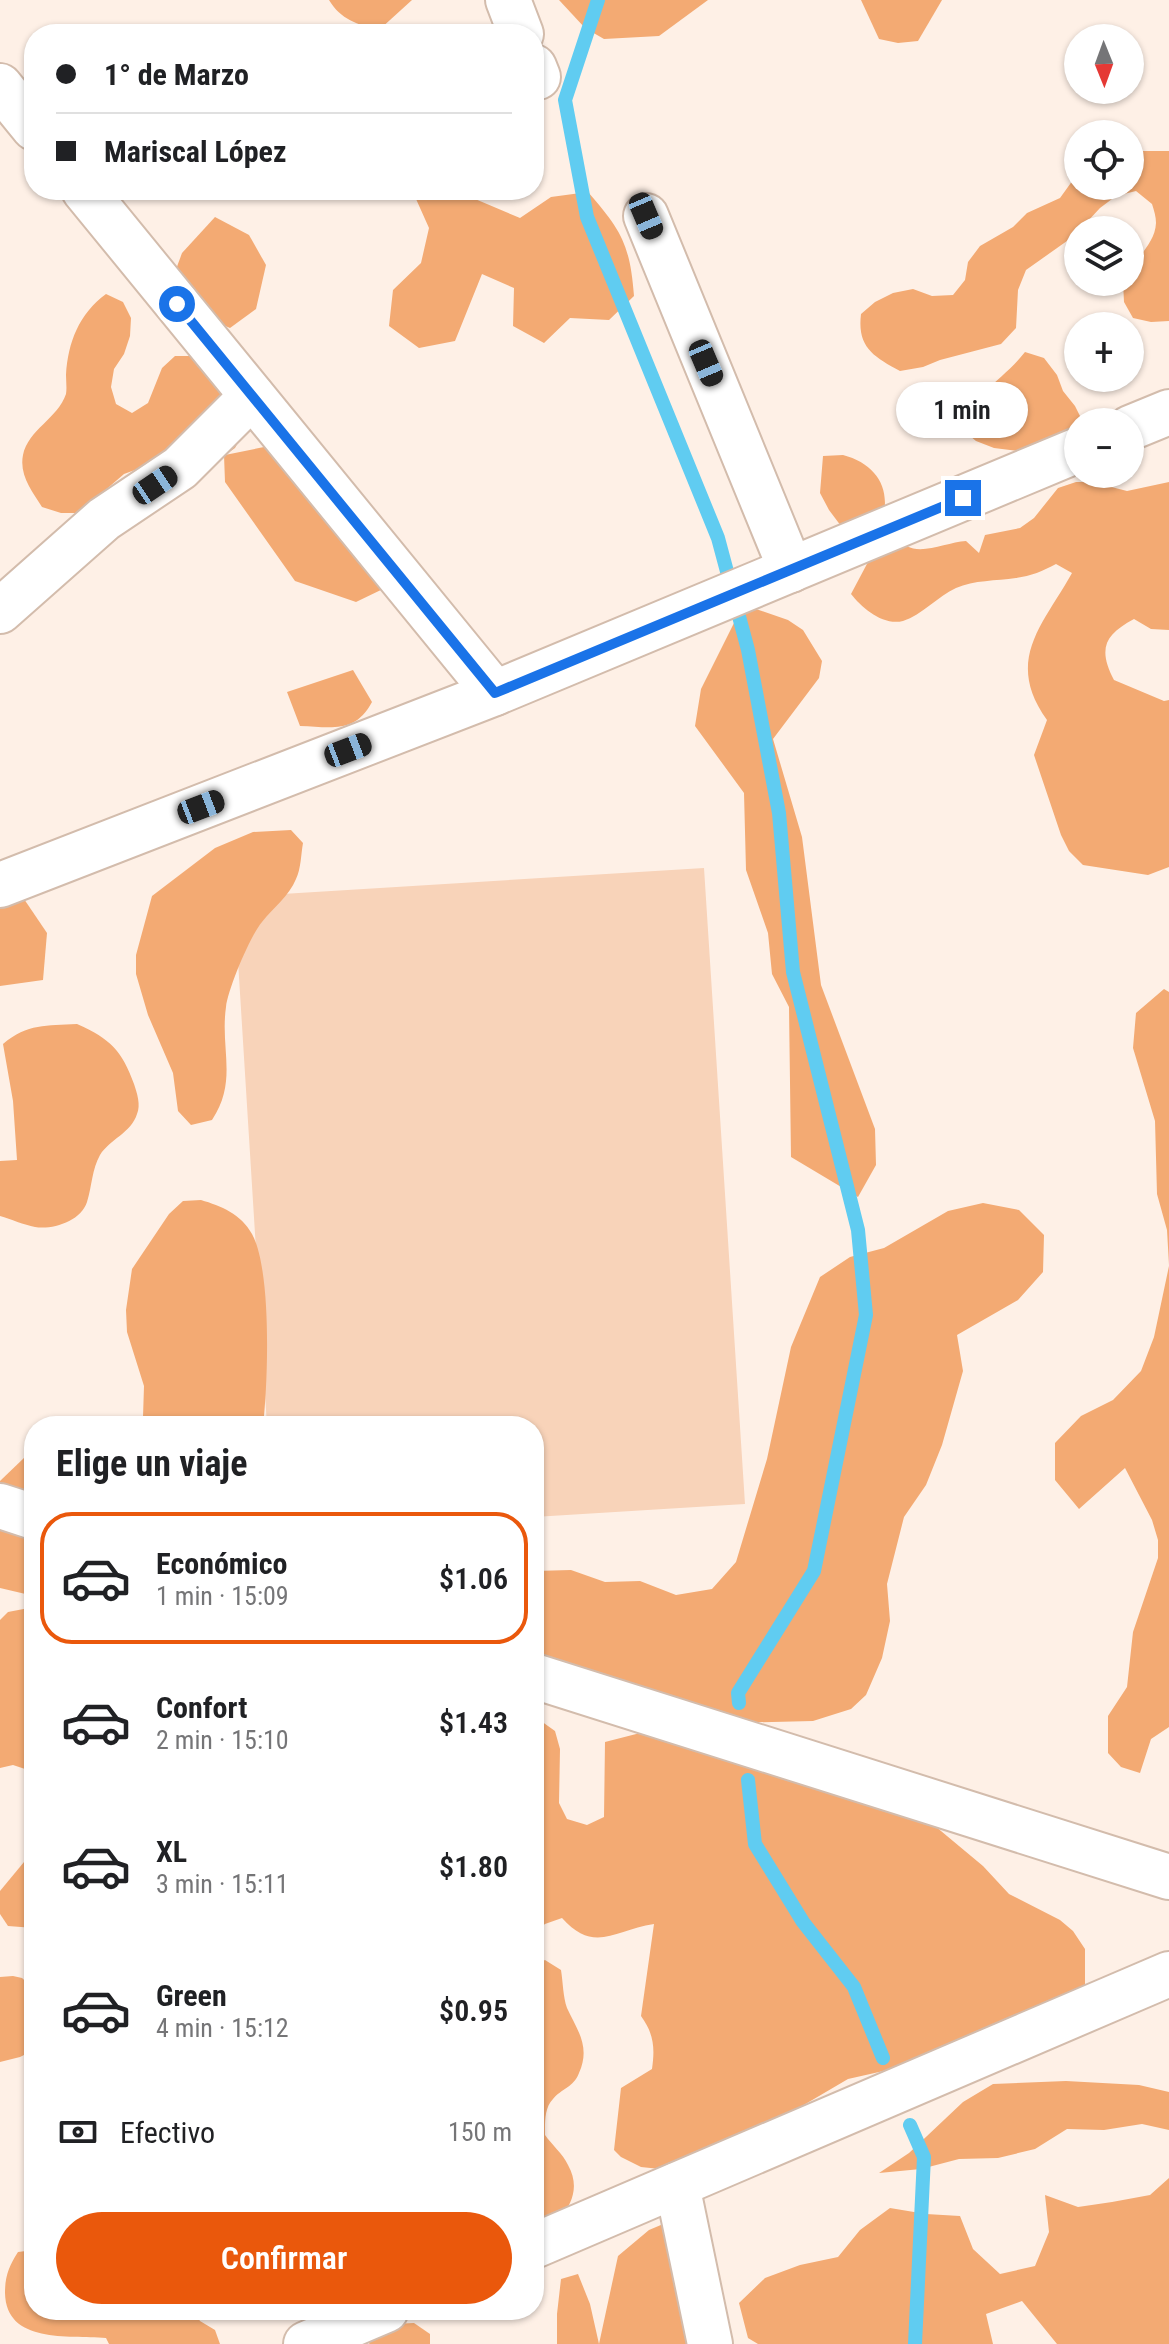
<!DOCTYPE html>
<html lang="es">
<meta charset="utf-8">
<style>
body{margin:0;font-family:"Roboto Condensed",sans-serif;background:#f2f2f2;color:#202124;height:100vh;display:flex;flex-direction:column;font-size:30px;white-space:nowrap}
*{box-sizing:border-box;margin:0}
p{font-size:26px;color:#757577}
.icon{flex:none;width:44px;height:44px;fill:none;stroke:currentColor;stroke-width:2;stroke-linecap:round;stroke-linejoin:round}
.map{position:relative;flex:1;overflow:hidden}
.side{position:absolute;left:24px;top:1416px;width:520px;height:904px;display:flex;flex-direction:column;background:#fff;border-radius:32px;box-shadow:0 2px 6px #0004}
.side>*{flex:none}
.hud{position:absolute;left:24px;top:24px;width:520px;height:176px;border-radius:32px;box-shadow:0 2px 6px #0004;display:grid;align-content:center;height:176px;padding:0 32px;background:#fff}
.needle{width:52px;rotate:179deg}
.controls{position:absolute;left:1064px;top:24px;display:grid;gap:16px}
.controls a{display:grid;place-items:center;width:80px;height:80px;border-radius:50%;background:#fff;box-shadow:0 2px 6px #0004;font-size:40px}
.end{position:absolute;width:36px;height:36px;margin:-18px;border:10px solid #1a73e8;background:#fff;box-shadow:0 0 0 4px #fff}
.from{border-radius:50%}
.bubble{position:absolute;height:56px;border-radius:28px;background:#fff;box-shadow:0 2px 6px #0004;font-size:26px;font-weight:600;line-height:56px;text-align:center}
.car{position:absolute;width:24px;height:48px;margin:-24px -12px;border-radius:10px;box-shadow:0 0 6px 2px #0007;background:linear-gradient(#222 24%,#8ab4d8 0 40%,#222 0 76%,#8ab4d8 0 86%,#222 0)}
.hud b{display:flex;align-items:center;gap:28px;height:76px;font-size:30px}
.hud b+b{border-top:2px solid #e0e0e0}
.hud i{width:20px;height:20px;background:#202124}
ul{padding:0;list-style:none}
li{display:flex;align-items:center;gap:24px;height:132px;margin:0 16px 12px;padding:0 16px;border:4px solid transparent;border-radius:32px}
li div{flex:1}
li b{display:block;font-size:30px}
li em{font-style:normal;font-weight:600}
li.active{border-color:#ea580c}
li>.icon{width:72px;height:72px;stroke-width:1.5}
h2{padding:0 32px;font-size:36px;line-height:96px}
.pay{display:flex;align-items:center;gap:20px;height:88px;padding:0 32px;font-size:30px}
.pay p{margin-inline-start:auto}
.primary-button{display:flex;gap:16px;margin-top:auto;padding:16px 32px}
.primary-button a{flex:1;height:92px;border-radius:48px;background:#ea580c;color:#fff;font-size:32px;font-weight:600;line-height:92px;text-align:center}
.map>svg:first-child{display:block}
.green{fill:#f8d3b9}
.forest{fill:#f3aa73}
.lines{fill:none;stroke-linecap:round;stroke-linejoin:round}
.stream{stroke:#60ccf1;stroke-width:14}
.street-casing{stroke:#d3bcac;stroke-width:48}
.secondary-casing{stroke:#d3bcac;stroke-width:48}
.street{stroke:#fff;stroke-width:44}
.secondary{stroke:#fff;stroke-width:44}
.route{stroke:#1a73e8;stroke-width:10}
</style>
<div class="map">
<svg width="1169" height="2344" viewBox="0 0 1169 2344">
<rect width="100%" height="100%" fill="#fef0e6"/>
<path class="green" d="M704,868L745,1504L534,1517V1426H267L234,897Z"/>
<g class="forest">
<path d="M329,0H412L379,30C357,24 341,20 329,0Z"/>
<path d="M559,0H708L659,36L604,39L585,28Z"/>
<path d="M861,0H942L918,41L898,43L879,39Z"/>
<path d="M1130,146L1142,151H1169V321L1151,322L1133,318L1124,302L1123,282H1130C1130,259 1155,247 1156,223C1156,217 1154,210 1152,204L1136,191L1116,196L1100,208L1074,236L1026,270L1018,290L1016,328L1001,344L940,360L923,367L900,371C873,356 857,347 861,314L875,302L893,293L913,289L932,296L953,295L965,280L968,262L980,246L1013,227L1027,213L1060,198L1078,173V186H1130Z"/>
<path d="M412,190H502L468,196L520,218L551,197L588,192C621,230 630,244 634,296L609,320L570,318L544,343L513,326L514,288L482,274L455,341L419,348L389,326L393,290L421,263L429,228Z"/>
<path d="M215,217L249,235L266,265L256,309L230,328L214,321L171,283L182,253Z"/>
<path d="M106,294L123,302L131,318L130,336L124,354L114,369L111,387L116,404L132,413L148,403L162,368L175,356H193L209,363L244,431L235,448L225,455L274,445L385,588L356,602L295,581L225,482L224,455L143,467L124,474L79,513H61L42,507C32,491 19,475 23,455C28,430 58,418 66,394C67,388 66,381 66,375C68,342 79,314 106,294Z"/>
<path d="M1025,352L1044,358L1057,375L1063,391L1075,406L1083,422H1078V442L1051,455L994,448L976,441L958,426C972,396 1004,379 1025,352Z"/>
<path d="M843,455C877,464 893,490 881,524C889,531 897,540 907,546C922,555 948,542 966,541L979,553L985,535L1020,528L1034,518L1058,488L1076,482H1092L1127,491L1169,482V630L1151,629L1134,619C1104,635 1098,649 1114,680L1164,701L1169,700V867L1148,875L1083,865L1069,851L1061,835L1034,755L1047,720C1004,660 1043,625 1072,573L1056,564C1043,571 1031,576 1016,578C996,581 974,580 956,588C938,596 922,615 903,621C883,626 862,608 851,594L868,562L829,510L820,493L823,456Z"/>
<path d="M756,609L788,620L803,630L822,661L819,678L773,739L802,837L821,985L875,1129L876,1165L858,1197L791,1157L789,1007L772,974L768,933L746,870L744,793L695,726L701,689L737,617Z"/>
<path d="M353,670L372,702C355,734 331,727 300,726L287,692Z"/>
<path d="M291,830L303,843C301,854 301,869 296,879C289,896 273,908 262,922C250,936 228,989 226,1007C220,1049 238,1081 212,1120L191,1125L178,1111L173,1073L148,1015L136,974V955L152,896L215,848L253,832Z"/>
<path d="M0,891L24,899L47,933L43,980L0,986Z"/>
<path d="M1164,989L1169,992V1265L1167,1230L1157,1194L1155,1121L1133,1048L1136,1013Z"/>
<path d="M77,1024C111,1039 122,1051 134,1084C137,1093 141,1105 137,1114C131,1133 110,1139 100,1155C92,1169 92,1186 87,1202C81,1221 53,1230 35,1227C24,1225 11,1219 0,1216V1161L17,1160L13,1101L3,1044C28,1023 46,1026 77,1024Z"/>
<path d="M201,1200C221,1206 241,1214 252,1234C272,1271 268,1382 263,1426H148L143,1417L144,1386L127,1332L126,1310L132,1269L169,1214L183,1201Z"/>
<path d="M983,1203L1019,1210L1044,1235L1043,1272L1018,1300L957,1335L963,1371L942,1445L926,1485L904,1517L887,1584L890,1621L882,1658L866,1695L851,1709L813,1721L677,1724L534,1691V1571L571,1570L605,1582L640,1581L676,1595L712,1589L736,1562L767,1459L791,1347L820,1277L850,1257L884,1248L948,1211Z"/>
<path d="M1169,1266V1727L1151,1739L1140,1773L1121,1767L1108,1753V1716L1127,1687L1133,1632L1158,1558V1540L1152,1520L1125,1468L1079,1509L1055,1480V1443L1081,1416L1113,1400L1141,1371L1154,1337Z"/>
<path d="M25,1457L34,1458V1596L0,1588V1481Z"/>
<path d="M34,1607V1777L31,1771L13,1765L0,1768V1620L8,1612Z"/>
<path d="M534,1716L555,1731L560,1749L559,1803L567,1819L587,1825L604,1817L605,1742L644,1732L911,1806L983,1866L1009,1894L1060,1920L1073,1931L1085,1949V1987L950,2056L848,2079L768,2126L669,2170L641,2167L621,2157L614,2150L621,2088L652,2069C655,2048 654,2034 641,2016L654,1924C615,1930 594,1954 562,1918L545,1924L534,1932Z"/>
<path d="M34,1859V1928L8,1926L0,1914V1891L24,1862Z"/>
<path d="M545,1960L561,1970C563,1982 563,1997 567,2008C577,2030 591,2046 579,2073C574,2087 561,2089 553,2099C544,2108 545,2124 545,2135C552,2145 563,2154 568,2165C587,2199 556,2223 534,2244V1965Z"/>
<path d="M13,1976L22,1978L34,1989V2050L20,2057L0,2062V1977Z"/>
<path d="M1066,2081L1139,2085L1169,2092V2130L1142,2124L1104,2130L1067,2129L1035,2149L998,2158L959,2159L921,2169L879,2173L909,2153L963,2102L993,2084Z"/>
<path d="M1169,2178V2344H1057L1022,2301L986,2314L993,2344H758L748,2338L739,2303L765,2278L800,2265L838,2257L860,2230L890,2208L926,2214L960,2216L973,2249L1000,2274L1035,2266L1049,2232L1045,2195L1078,2207L1112,2202L1150,2195Z"/>
<path d="M668,2222L693,2344H557V2314L561,2279L578,2274L590,2304L599,2344L618,2256L649,2230Z"/>
<path d="M34,2250V2310H193L200,2321L215,2330L220,2344H109L106,2338C68,2335 6,2344 5,2293C5,2276 9,2266 18,2252Z"/>
<path d="M414,2323L430,2334V2344H369L375,2332L394,2324Z"/>
</g>
<g class="lines">
<g class="stream">
<path d="M598,0L565,100L587,217L718,538L748,650L779,813L793,972L858,1230L866,1315L814,1571L738,1693L739,1703"/>
<path d="M748,1780L755,1844L803,1922L854,1987L883,2058"/>
<path d="M910,2125L924,2157L915,2344"/>
</g>
<defs>
<g id="street">
<path d="M508,0L521,34"/>
<path d="M534,67L538,77"/>
<path d="M0,86L34,128"/>
<path d="M84,190L495,693"/>
<path d="M646,216L791,570"/>
<path d="M0,611L104,519L180,468L252,396"/>
<path d="M0,1506L34,1517"/>
<path d="M534,1676L1169,1877"/>
<path d="M677,2185L710,2344"/>
<path d="M534,2246L1169,1974"/>
<path d="M306,2344L386,2310"/>
</g>
<g id="secondary">
<path d="M1130,428L1169,412"/>
<path d="M0,885L495,693L1078,450"/>
</g>
</defs>
<use href="#street" class="street-casing"/>
<use href="#secondary" class="secondary-casing"/>
<use href="#street" class="street"/>
<use href="#secondary" class="secondary"/>
</g>
<g class="lines">
<path class="route" d="M177,304L495,693L963,498"/>
</g>
</svg>
<div class="controls">
<a><svg class="needle" viewBox="-14 -14 28 28"><path d="M0-13l5 13h-10z" fill="#e53935"/><path d="M0 13l5-13h-10z" fill="#757577"/></svg></a>
<a><svg class="icon" aria-label="locate" viewBox="0 0 24 24"><circle cx="12" cy="12" r="6"/><path d="M12 2v4M12 18v4M2 12h4M18 12h4"/></svg></a>
<a><svg class="icon" aria-label="layers" viewBox="0 0 24 24"><path d="M12 4l9 5-9 5-9-5zM3 14l9 5 9-5"/></svg></a>
<a>+</a>
<a>−</a>
</div>
<i class="end from" style="left:177px;top:304px"></i>
<i class="end" style="left:963px;top:498px"></i>
<div class="bubble" style="left:896px;top:382px;width:132px">1 min</div>
<i class="car" style="left:646px;top:216px;rotate:157deg"></i>
<i class="car" style="left:706px;top:363px;rotate:157deg"></i>
<i class="car" style="left:155px;top:485px;rotate:56deg"></i>
<i class="car" style="left:348px;top:750px;rotate:69deg"></i>
<i class="car" style="left:201px;top:807px;rotate:69deg"></i>
<div class="hud">
<b><i class="from"></i>1° de Marzo</b>
<b><i></i>Mariscal López</b>
</div>
<section class="side">
<h2>Elige un viaje</h2>
<ul>
<li class="active"><svg class="icon" aria-label="car" viewBox="0 0 24 24"><path d="M5 17H2v-5l4-1 3-4h7l3 4 3 1v5h-3M9 17h6M6 11h13"/><circle cx="7" cy="17" r="2"/><circle cx="17" cy="17" r="2"/></svg><div><b>Económico</b><p>1 min · 15:09</p></div><em>$1.06</em></li>
<li><svg class="icon" aria-label="car" viewBox="0 0 24 24"><path d="M5 17H2v-5l4-1 3-4h7l3 4 3 1v5h-3M9 17h6M6 11h13"/><circle cx="7" cy="17" r="2"/><circle cx="17" cy="17" r="2"/></svg><div><b>Confort</b><p>2 min · 15:10</p></div><em>$1.43</em></li>
<li><svg class="icon" aria-label="car" viewBox="0 0 24 24"><path d="M5 17H2v-5l4-1 3-4h7l3 4 3 1v5h-3M9 17h6M6 11h13"/><circle cx="7" cy="17" r="2"/><circle cx="17" cy="17" r="2"/></svg><div><b>XL</b><p>3 min · 15:11</p></div><em>$1.80</em></li>
<li><svg class="icon" aria-label="car" viewBox="0 0 24 24"><path d="M5 17H2v-5l4-1 3-4h7l3 4 3 1v5h-3M9 17h6M6 11h13"/><circle cx="7" cy="17" r="2"/><circle cx="17" cy="17" r="2"/></svg><div><b>Green</b><p>4 min · 15:12</p></div><em>$0.95</em></li>
</ul>
<div class="pay"><svg class="icon" aria-label="cash" viewBox="0 0 24 24"><path d="M3 7h18v10H3z"/><circle cx="12" cy="12" r="2"/></svg>Efectivo<p>150 m</p></div>
<div class="primary-button"><a>Confirmar</a></div>
</section>
</div>
